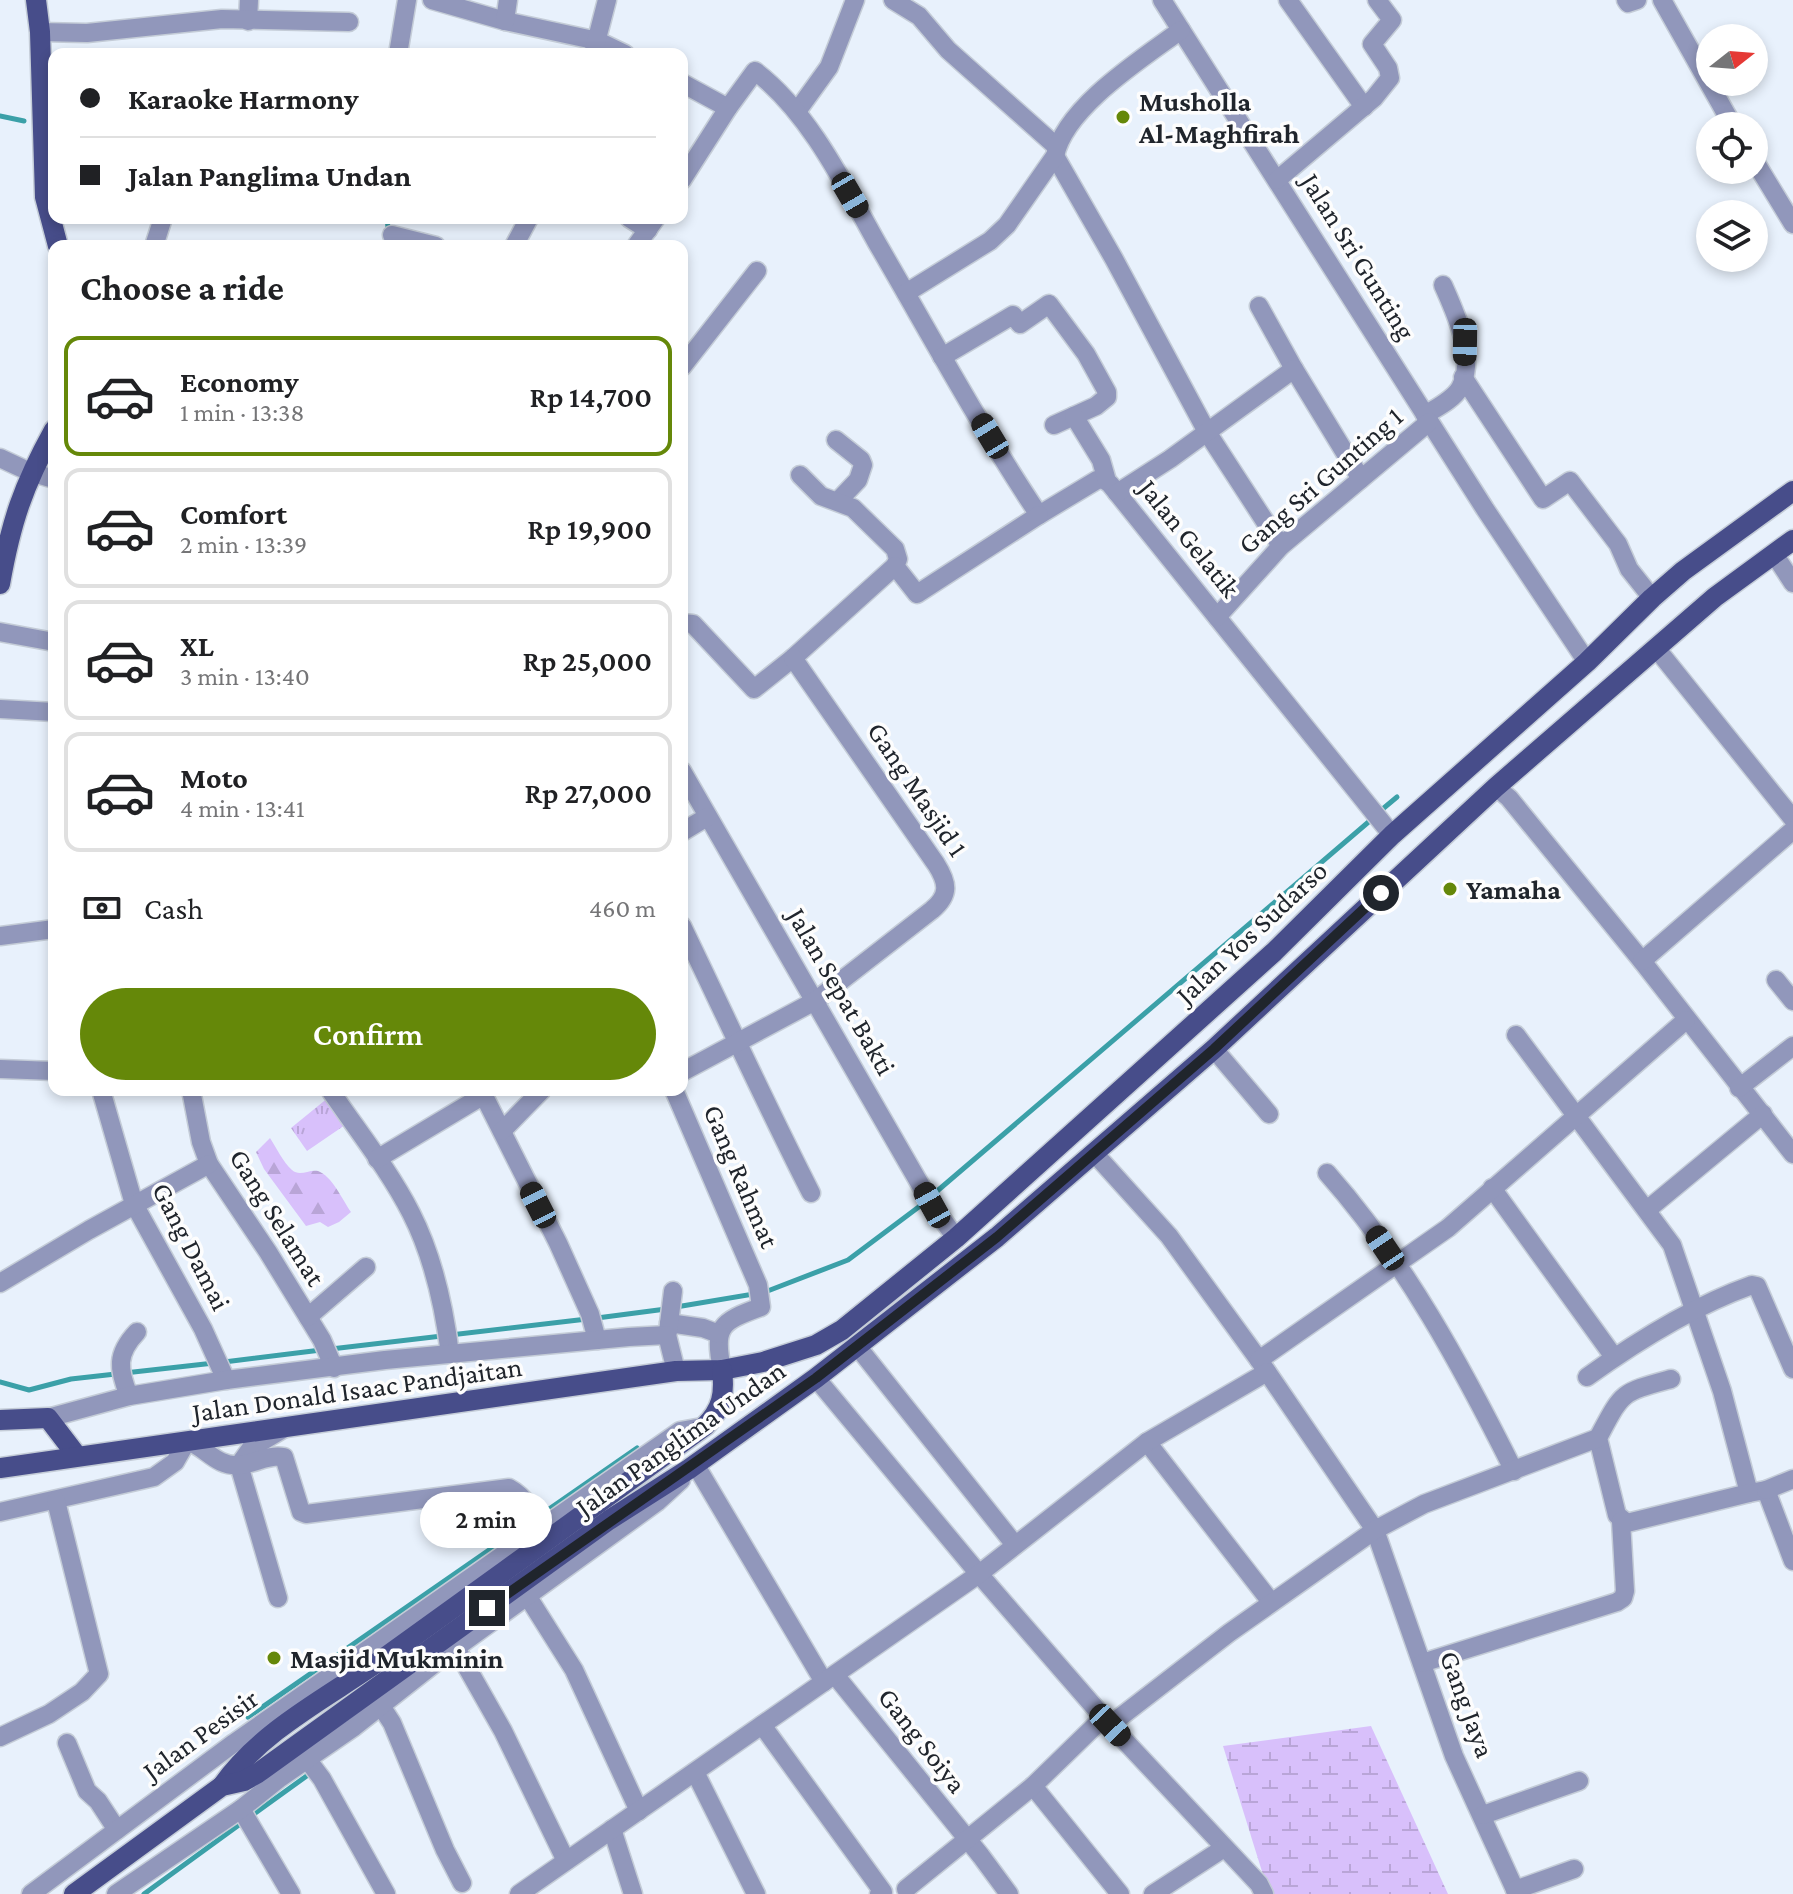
<!DOCTYPE html>
<meta charset="utf-8">
<style>
body{margin:0;font-family:"Crimson Pro",serif;background:#f2f2f2;color:#202124;height:100vh;display:flex;flex-direction:column;font-size:30px;white-space:nowrap}
*{box-sizing:border-box;margin:0}
p{font-size:26px;color:#757577}
.icon{flex:none;width:44px;height:44px;fill:none;stroke:currentColor;stroke-width:2;stroke-linecap:round;stroke-linejoin:round}
.map{position:relative;flex:1;overflow:hidden}
.drawer{position:absolute;left:48px;top:240px;width:640px;height:856px;display:flex;flex-direction:column;background:#fff;border-radius:16px;box-shadow:0 4px 12px #0003}
.drawer>*{flex:none}
.banner{position:absolute;left:48px;top:48px;width:640px;height:176px;border-radius:16px;box-shadow:0 4px 12px #0003;display:grid;align-content:center;height:176px;padding:0 32px;background:#fff}
.needle{width:52px;rotate:73deg}
.buttons{position:absolute;left:1696px;top:24px;display:grid;gap:16px}
.buttons a{display:grid;place-items:center;width:72px;height:72px;border-radius:50%;background:#fff;box-shadow:0 4px 12px #0003;font-size:40px}
.end{position:absolute;width:36px;height:36px;margin:-18px;border:10px solid #20252c;background:#fff;box-shadow:0 0 0 4px #fff}
.from{border-radius:50%}
.bubble{position:absolute;height:56px;border-radius:28px;background:#fff;box-shadow:0 4px 12px #0003;font-size:26px;font-weight:600;line-height:56px;text-align:center}
.car{position:absolute;width:24px;height:48px;margin:-24px -12px;border-radius:10px;box-shadow:0 0 6px 2px #0007;background:linear-gradient(#222 24%,#8ab4d8 0 40%,#222 0 76%,#8ab4d8 0 86%,#222 0)}
.banner b{display:flex;align-items:center;gap:28px;height:76px;font-size:30px}
.banner b+b{border-top:2px solid #e0e0e0}
.banner i{width:20px;height:20px;background:#202124}
ul{padding:0;list-style:none}
li{display:flex;align-items:center;gap:24px;height:120px;margin:0 16px 12px;padding:0 16px;border:4px solid #e0e0e0;border-radius:16px}
li div{flex:1}
li b{display:block;font-size:30px}
li em{font-style:normal;font-weight:600}
li.on{border-color:#658809}
li>.icon{width:72px;height:72px;stroke-width:1.5}
h2{padding:0 32px;font-size:36px;line-height:96px}
.pay{display:flex;align-items:center;gap:20px;height:88px;padding:0 32px;font-size:30px}
.pay p{margin-inline-start:auto}
.button{display:flex;gap:16px;margin-top:auto;padding:16px 32px}
.button a{flex:1;height:92px;border-radius:48px;background:#658809;color:#fff;font-size:32px;font-weight:600;line-height:92px;text-align:center}
.map>svg:first-child{display:block}
.grass{fill:url(#grass-tufts)}
.forest{fill:url(#forest-firs)}
.wetland{fill:url(#wetland-marsh)}
.lines{fill:none;stroke-linecap:round;stroke-linejoin:round}
.stream{stroke:#3ba0a8;stroke-width:5}
.minor-casing{stroke:#c4ccd7;stroke-width:21}
.major-casing{stroke:#c4ccd7;stroke-width:23}
.minor{stroke:#9197bb;stroke-width:18}
.major{stroke:#474d8a;stroke-width:20}
.route{stroke:#20252c;stroke-width:10}
.poi-dot{fill:#658809;stroke:#fdfdfd;stroke-width:3}
.labels{text-anchor:middle;stroke-width:7;stroke-linejoin:round;paint-order:stroke}
.poi-label{font-size:28px;font-weight:bold;fill:#20252c;stroke:#fdfdfd;text-anchor:start}
.street-label{font-size:28px;fill:#20252c;stroke:#fdfdfd}
</style>
<div class="map">
<svg width="1793" height="1894" viewBox="0 0 1793 1894">
<defs>
<pattern id="grass-tufts" width="24" height="20" patternUnits="userSpaceOnUse" patternTransform="scale(2)"><rect width="24" height="20" fill="#d8c0fb"/><path d="M3 7l-1-3M5 7V3M7 7l1-3M15 17l-1-3M17 17v-4M19 17l1-3" fill="none" stroke="#b9a5d7"/></pattern>
<pattern id="forest-firs" width="22" height="20" patternUnits="userSpaceOnUse" patternTransform="scale(2)"><rect width="22" height="20" fill="#d8c0fb"/><path d="M5 1l3.5 6h-7zM16 11l3.5 6h-7z" fill="#b9a5d7"/></pattern>
<pattern id="wetland-marsh" width="20" height="14" patternUnits="userSpaceOnUse" patternTransform="scale(2)"><rect width="20" height="14" fill="#d8c0fb"/><path d="M1 5h8M5 5V1M11 12h8M15 12V8" fill="none" stroke="#b9a5d7"/></pattern>
</defs>
<rect width="100%" height="100%" fill="#e8f1fc"/>
<path class="grass" d="M329,1097L348,1123L307,1151L291,1128Z"/>
<path class="forest" d="M270,1138C276,1147 283,1162 292,1170C300,1177 309,1169 318,1171C332,1176 342,1199 351,1212L339,1222L328,1227L320,1222L306,1226L264,1169L256,1152Z"/>
<path class="wetland" d="M1371,1726L1448,1894H1269L1223,1746Z"/>
<g class="lines">
<g class="stream">
<path d="M0,116L24,121"/>
<path d="M387,218L390,246"/>
<path d="M1379,812L1397,797"/>
<path d="M936,1192L1372,819"/>
<path d="M676,1307L765,1292L848,1260L924,1203"/>
<path d="M597,1318L666,1309"/>
<path d="M331,1349L587,1319"/>
<path d="M224,1362L321,1350"/>
<path d="M0,1382L29,1390L71,1379L214,1363"/>
<path d="M539,1516L637,1448"/>
<path d="M248,1717L531,1521"/>
<path d="M251,1816L308,1775"/>
<path d="M144,1894L243,1822"/>
</g>
<defs>
<g id="minor">
<path d="M432,0L505,21L598,41L625,54"/>
<path d="M893,0L919,16L948,50L1057,147"/>
<path d="M1162,0L1485,509L1587,662"/>
<path d="M1288,0L1364,107"/>
<path d="M1626,0L1628,3L1637,0"/>
<path d="M1662,0L1733,126"/>
<path d="M248,21L249,0"/>
<path d="M505,21L508,0"/>
<path d="M40,32L87,33L222,19L349,22"/>
<path d="M398,54L407,0"/>
<path d="M593,54L607,0"/>
<path d="M682,83L728,108"/>
<path d="M798,110L829,67L855,0"/>
<path d="M1055,156L1114,259L1207,432L1281,546"/>
<path d="M1754,160L1793,224"/>
<path d="M682,180L728,108L755,71C809,112 844,184 877,243C930,334 980,427 1039,515L1097,480L1103,479L1110,484L1392,835"/>
<path d="M1277,180L1374,98L1390,78L1388,68L1372,44L1392,20L1377,0"/>
<path d="M629,218L648,230"/>
<path d="M392,235L436,246"/>
<path d="M154,246L163,218"/>
<path d="M514,246L529,218"/>
<path d="M636,246L656,218"/>
<path d="M906,293L990,241L1007,225L1055,156C1065,107 1143,58 1181,30"/>
<path d="M1259,306L1294,369"/>
<path d="M942,357L1013,315L1020,324L1049,304L1086,354L1107,392V397L1096,406L1054,425"/>
<path d="M682,367L757,271"/>
<path d="M1463,377L1543,499L1570,481L1618,544L1629,569L1652,598"/>
<path d="M1425,415C1436,408 1453,400 1460,388C1477,358 1455,312 1443,285"/>
<path d="M1074,416L1101,460L1107,481"/>
<path d="M836,440L861,460L863,465L858,480L838,501"/>
<path d="M0,458L30,472L54,479"/>
<path d="M800,475L821,496L853,508L895,549L898,559L895,566"/>
<path d="M1117,493L1170,459L1294,369L1361,479"/>
<path d="M1774,554L1793,583"/>
<path d="M1217,617L1281,546L1429,422"/>
<path d="M682,623L693,624L754,689L793,658L895,566L917,594L1039,515"/>
<path d="M0,632L54,642"/>
<path d="M1656,648L1793,819"/>
<path d="M0,709L54,712"/>
<path d="M682,771L932,1205L956,1238"/>
<path d="M1496,787L1509,798L1642,961L1793,1154"/>
<path d="M682,832L707,817"/>
<path d="M682,926C725,1015 766,1105 811,1193"/>
<path d="M0,936L54,929"/>
<path d="M1642,961L1793,830"/>
<path d="M1776,980L1793,1001"/>
<path d="M1516,1035L1672,1245L1722,1391L1749,1493L1766,1490L1793,1561"/>
<path d="M1214,1049L1269,1114"/>
<path d="M0,1069L54,1071"/>
<path d="M682,1072L815,1001L932,910C950,895 948,883 936,864L793,658"/>
<path d="M1739,1088L1793,1046"/>
<path d="M101,1090L134,1204L203,1329L226,1380"/>
<path d="M191,1090L201,1142L209,1164L268,1252L322,1340L334,1368"/>
<path d="M330,1090C357,1130 389,1170 411,1213C433,1256 444,1306 450,1354"/>
<path d="M481,1090L558,1243L590,1314L597,1340"/>
<path d="M674,1090L758,1285L761,1307C719,1322 714,1327 722,1370"/>
<path d="M502,1131L542,1090"/>
<path d="M1095,1154L1169,1236L1259,1360L1375,1530L1454,1756L1517,1894"/>
<path d="M377,1159L484,1095"/>
<path d="M1327,1173C1405,1261 1462,1367 1514,1471"/>
<path d="M1492,1188L1614,1357"/>
<path d="M1647,1210L1763,1114"/>
<path d="M0,1283L89,1230L209,1164"/>
<path d="M308,1317L366,1267"/>
<path d="M669,1323L703,1328L719,1334"/>
<path d="M668,1332L673,1291"/>
<path d="M857,1346L1015,1545"/>
<path d="M1259,1360L1448,1228L1686,1020"/>
<path d="M1587,1377C1637,1341 1693,1306 1752,1285L1757,1286L1793,1369"/>
<path d="M816,1378L979,1574L1110,1725L1259,1884L1264,1894"/>
<path d="M1671,1379C1620,1393 1623,1391 1598,1438L1617,1515L1627,1523L1749,1493"/>
<path d="M129,1396C118,1369 116,1354 137,1332"/>
<path d="M48,1418L129,1396L226,1380L385,1360L629,1337L667,1335L676,1371"/>
<path d="M1147,1442L1271,1602"/>
<path d="M695,1464L824,1682"/>
<path d="M239,1465L278,1598"/>
<path d="M239,1465L251,1448L283,1429"/>
<path d="M1766,1490L1793,1479"/>
<path d="M0,1512L154,1477L175,1462L187,1441C206,1447 216,1467 239,1465C255,1464 268,1454 284,1457L301,1512L306,1514L509,1488C524,1496 537,1514 538,1531"/>
<path d="M528,1597L574,1670L639,1811"/>
<path d="M456,1648L503,1731L566,1861"/>
<path d="M1422,1663L1617,1602L1623,1598L1625,1591L1621,1521"/>
<path d="M835,1675L981,1856L1009,1894"/>
<path d="M381,1706L392,1723L445,1850L462,1883"/>
<path d="M762,1725L883,1892L879,1894"/>
<path d="M1110,1725L1229,1633L1375,1530L1424,1504L1598,1438"/>
<path d="M0,1737L49,1714L82,1692L99,1674L56,1501"/>
<path d="M67,1743L87,1791L98,1801L117,1830"/>
<path d="M307,1759L322,1779L386,1894"/>
<path d="M695,1772L756,1894"/>
<path d="M1033,1786L1120,1894"/>
<path d="M241,1809L291,1894"/>
<path d="M1483,1815L1579,1781"/>
<path d="M612,1829L633,1894"/>
<path d="M906,1889L1033,1786L1104,1717"/>
<path d="M1515,1890L1574,1869"/>
<path d="M31,1894L234,1743L680,1431L702,1427"/>
<path d="M116,1894L241,1809L280,1778L354,1727L439,1660L657,1502L681,1480"/>
<path d="M519,1894L979,1574L1147,1442L1267,1372"/>
<path d="M1153,1894L1224,1848"/>
</g>
<g id="major">
<path d="M36,0L40,32L45,197L58,246"/>
<path d="M0,584C11,522 23,486 54,430"/>
<path d="M0,1420L48,1418L77,1456"/>
<path d="M0,1468L676,1371L722,1370L763,1362L816,1345L842,1330L956,1238L1274,952L1392,835L1587,662L1652,598L1683,571L1793,491"/>
<path d="M222,1786C263,1728 331,1696 388,1655C494,1579 599,1503 705,1426C722,1409 725,1394 722,1370"/>
<path d="M74,1894L222,1786L244,1781L258,1773L609,1520L689,1469L816,1378L997,1237L1214,1049L1496,787L1715,597L1793,540"/>
</g>
</defs>
<use href="#minor" class="minor-casing"/>
<use href="#major" class="major-casing"/>
<use href="#minor" class="minor"/>
<use href="#major" class="major"/>
</g>
<g class="lines">
<path class="route" d="M487,1608L816,1378L997,1237L1214,1049L1381,893"/>
</g>
<g class="poi-dot">
<circle cx="1123" cy="117" r="8"/>
<circle cx="1450" cy="889" r="8"/>
<circle cx="274" cy="1658" r="8"/>
</g>
<g class="labels">
<g class="poi-label">
<text x="1139" y="111">Musholla<tspan x="1139" dy="32">Al-Maghfirah</tspan></text>
<text x="1466" y="899">Yamaha</text>
<text x="290" y="1668">Masjid Mukminin</text>
</g>
<g class="street-label">
<text transform="translate(1359 256) rotate(58)" y="10">Jalan Sri Gunting</text>
<text transform="translate(1320 480) rotate(-41)" y="10">Gang Sri Gunting 1</text>
<text transform="translate(1190 538) rotate(51)" y="10">Jalan Gelatik</text>
<text transform="translate(918 789) rotate(56)" y="10">Gang Masjid 1</text>
<text transform="translate(1251 932) rotate(-43)" y="10">Jalan Yos Sudarso</text>
<text transform="translate(842 991) rotate(60)" y="10">Jalan Sepat Bakti</text>
<text transform="translate(742 1176) rotate(67)" y="10">Gang Rahmat</text>
<text transform="translate(278 1217) rotate(58)" y="10">Gang Selamat</text>
<text transform="translate(192 1246) rotate(63)" y="10">Gang Damai</text>
<text transform="translate(357 1389) rotate(-8)" y="10">Jalan Donald Isaac Pandjaitan</text>
<text transform="translate(680 1438) rotate(-35)" y="10">Jalan Panglima Undan</text>
<text transform="translate(1468 1704) rotate(70)" y="10">Gang Jaya</text>
<text transform="translate(200 1734) rotate(-36)" y="10">Jalan Pesisir</text>
<text transform="translate(923 1740) rotate(52)" y="10">Gang Soiya</text>
</g>
</g>
</svg>
<div class="buttons">
<a><svg class="needle" viewBox="-14 -14 28 28"><path d="M0-13l5 13h-10z" fill="#e53935"/><path d="M0 13l5-13h-10z" fill="#757577"/></svg></a>
<a><svg class="icon" aria-label="locate" viewBox="0 0 24 24"><circle cx="12" cy="12" r="6"/><path d="M12 2v4M12 18v4M2 12h4M18 12h4"/></svg></a>
<a><svg class="icon" aria-label="layers" viewBox="0 0 24 24"><path d="M12 4l9 5-9 5-9-5zM3 14l9 5 9-5"/></svg></a>
</div>
<i class="end from" style="left:1381px;top:893px"></i>
<i class="end" style="left:487px;top:1608px"></i>
<div class="bubble" style="left:420px;top:1492px;width:132px">2 min</div>
<i class="car" style="left:850px;top:195px;rotate:150deg"></i>
<i class="car" style="left:1465px;top:342px;rotate:181deg"></i>
<i class="car" style="left:990px;top:436px;rotate:329deg"></i>
<i class="car" style="left:538px;top:1205px;rotate:333deg"></i>
<i class="car" style="left:932px;top:1205px;rotate:331deg"></i>
<i class="car" style="left:1385px;top:1248px;rotate:326deg"></i>
<i class="car" style="left:1110px;top:1725px;rotate:137deg"></i>
<div class="banner">
<b><i class="from"></i>Karaoke Harmony</b>
<b><i></i>Jalan Panglima Undan</b>
</div>
<section class="drawer">
<h2>Choose a ride</h2>
<ul>
<li class="on"><svg class="icon" aria-label="car" viewBox="0 0 24 24"><path d="M5 17H2v-5l4-1 3-4h7l3 4 3 1v5h-3M9 17h6M6 11h13"/><circle cx="7" cy="17" r="2"/><circle cx="17" cy="17" r="2"/></svg><div><b>Economy</b><p>1 min · 13:38</p></div><em>Rp 14,700</em></li>
<li><svg class="icon" aria-label="car" viewBox="0 0 24 24"><path d="M5 17H2v-5l4-1 3-4h7l3 4 3 1v5h-3M9 17h6M6 11h13"/><circle cx="7" cy="17" r="2"/><circle cx="17" cy="17" r="2"/></svg><div><b>Comfort</b><p>2 min · 13:39</p></div><em>Rp 19,900</em></li>
<li><svg class="icon" aria-label="car" viewBox="0 0 24 24"><path d="M5 17H2v-5l4-1 3-4h7l3 4 3 1v5h-3M9 17h6M6 11h13"/><circle cx="7" cy="17" r="2"/><circle cx="17" cy="17" r="2"/></svg><div><b>XL</b><p>3 min · 13:40</p></div><em>Rp 25,000</em></li>
<li><svg class="icon" aria-label="car" viewBox="0 0 24 24"><path d="M5 17H2v-5l4-1 3-4h7l3 4 3 1v5h-3M9 17h6M6 11h13"/><circle cx="7" cy="17" r="2"/><circle cx="17" cy="17" r="2"/></svg><div><b>Moto</b><p>4 min · 13:41</p></div><em>Rp 27,000</em></li>
</ul>
<div class="pay"><svg class="icon" aria-label="cash" viewBox="0 0 24 24"><path d="M3 7h18v10H3z"/><circle cx="12" cy="12" r="2"/></svg>Cash<p>460 m</p></div>
<div class="button"><a>Confirm</a></div>
</section>
</div>
